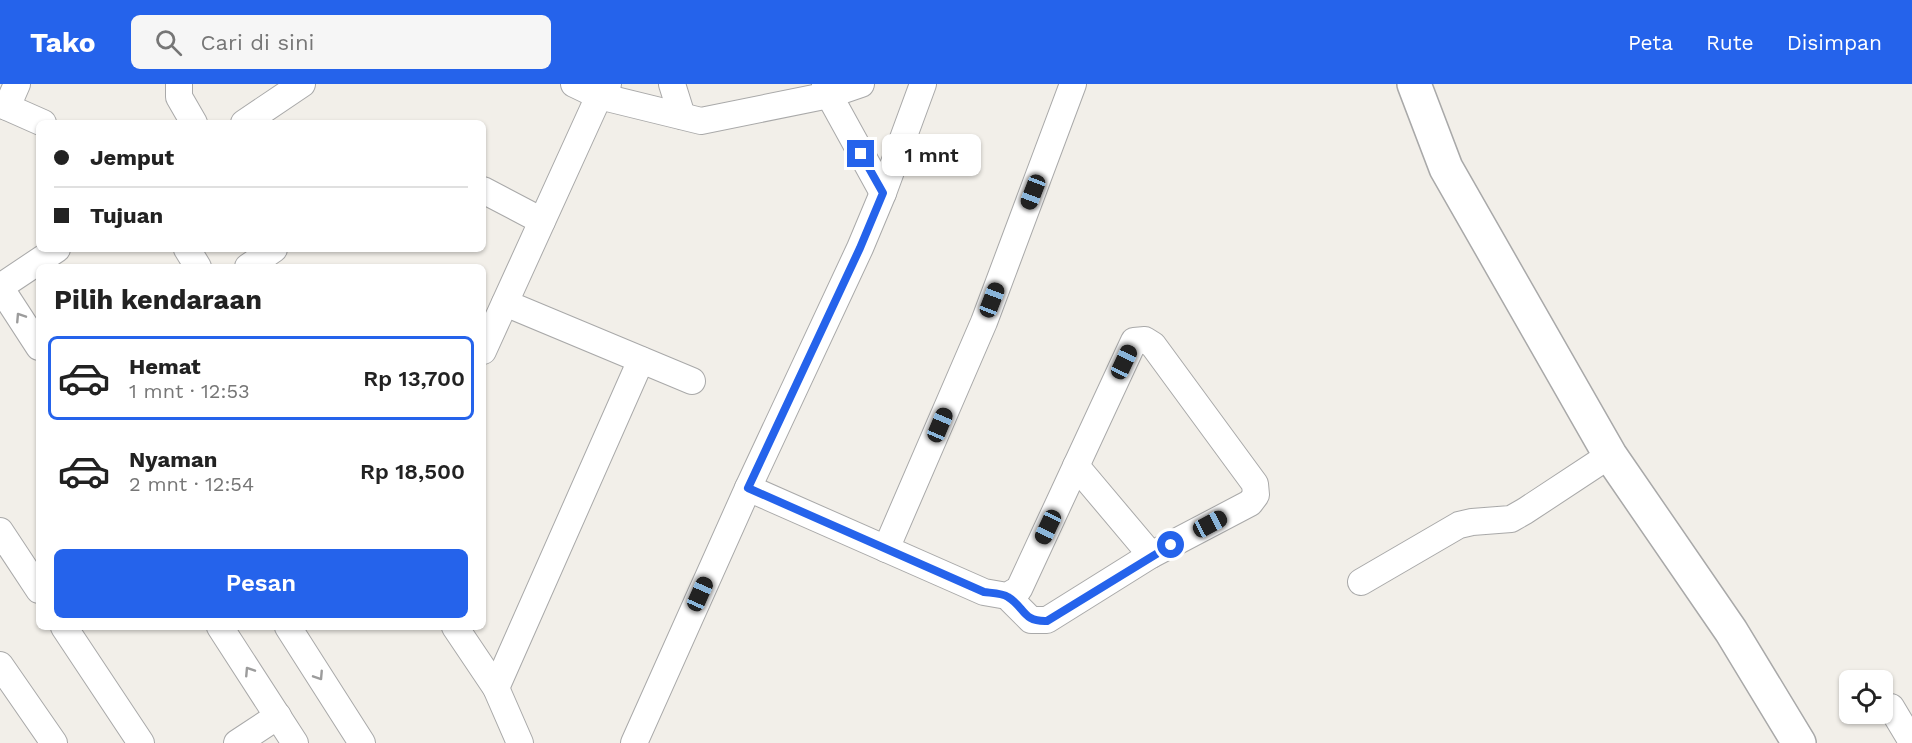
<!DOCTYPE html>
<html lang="id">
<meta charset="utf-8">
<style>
body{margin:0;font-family:"Work Sans",sans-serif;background:#f6f6f6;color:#222;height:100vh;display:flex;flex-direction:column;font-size:22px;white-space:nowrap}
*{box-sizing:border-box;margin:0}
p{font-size:20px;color:#767676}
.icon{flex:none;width:33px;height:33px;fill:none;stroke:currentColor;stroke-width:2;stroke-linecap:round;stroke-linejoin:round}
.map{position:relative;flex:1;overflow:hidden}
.details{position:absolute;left:36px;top:180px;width:450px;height:366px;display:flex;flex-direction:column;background:#fff;border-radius:9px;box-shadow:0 2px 4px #0004}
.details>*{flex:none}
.top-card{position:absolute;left:36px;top:36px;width:450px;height:132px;border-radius:9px;box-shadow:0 2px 4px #0004;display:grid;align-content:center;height:132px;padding:0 18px;background:#fff}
.tools{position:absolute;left:1839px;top:586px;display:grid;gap:12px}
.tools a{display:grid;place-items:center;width:54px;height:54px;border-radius:9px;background:#fff;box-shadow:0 2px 4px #0004;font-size:30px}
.end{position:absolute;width:27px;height:27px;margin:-14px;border:8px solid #2563eb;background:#fff;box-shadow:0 0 0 3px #fff}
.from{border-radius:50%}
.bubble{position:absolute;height:42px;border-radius:9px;background:#fff;box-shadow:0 2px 4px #0004;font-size:20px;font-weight:600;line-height:42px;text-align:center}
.car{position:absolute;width:18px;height:36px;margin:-18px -9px;border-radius:8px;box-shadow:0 0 4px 2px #0007;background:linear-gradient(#222 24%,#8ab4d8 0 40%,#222 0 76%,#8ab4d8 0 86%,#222 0)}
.top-card b{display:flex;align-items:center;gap:21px;height:57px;font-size:22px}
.top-card b+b{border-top:2px solid #e0e0e0}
.top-card i{width:15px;height:15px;background:#222}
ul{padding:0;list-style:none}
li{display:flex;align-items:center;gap:18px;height:84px;margin:0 12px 9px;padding:0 6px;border:3px solid transparent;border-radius:9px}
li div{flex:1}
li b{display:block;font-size:22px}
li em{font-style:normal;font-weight:600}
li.selected{border-color:#2563eb}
li>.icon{width:54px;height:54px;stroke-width:1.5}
h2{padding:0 18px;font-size:27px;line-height:72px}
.action{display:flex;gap:12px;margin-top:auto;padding:12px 18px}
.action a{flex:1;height:69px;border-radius:9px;background:#2563eb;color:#fff;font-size:24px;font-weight:600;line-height:69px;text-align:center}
header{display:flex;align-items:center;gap:36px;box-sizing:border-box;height:84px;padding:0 30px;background:#2563eb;color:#fff}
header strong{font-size:28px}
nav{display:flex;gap:33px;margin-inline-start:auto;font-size:21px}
.search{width:420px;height:54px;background:#f6f6f6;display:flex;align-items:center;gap:15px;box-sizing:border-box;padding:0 21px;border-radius:9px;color:#767676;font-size:22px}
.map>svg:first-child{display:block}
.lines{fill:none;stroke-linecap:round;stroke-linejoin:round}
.minor-casing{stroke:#a9a9a9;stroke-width:28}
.tertiary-casing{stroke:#a9a9a9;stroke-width:36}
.minor{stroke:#fff;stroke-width:26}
.tertiary{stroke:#fff;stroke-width:33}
.oneway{stroke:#9c9c9c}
.route{stroke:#2563eb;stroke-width:8}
</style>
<header>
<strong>Tako</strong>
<div class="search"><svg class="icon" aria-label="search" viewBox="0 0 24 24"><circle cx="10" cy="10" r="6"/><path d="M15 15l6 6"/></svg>Cari di sini</div>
<nav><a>Peta</a><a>Rute</a><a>Disimpan</a></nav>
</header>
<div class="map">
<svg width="1912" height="659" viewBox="0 0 1912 659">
<rect width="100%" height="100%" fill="#f2efe9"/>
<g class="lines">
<defs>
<g id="minor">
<path d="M179,0V13L194,39"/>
<path d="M574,0L599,12L701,37L829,11L861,0"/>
<path d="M672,0L682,32"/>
<path d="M825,0L829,11L883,109"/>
<path d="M0,20L43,39"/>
<path d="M7,23L17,0"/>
<path d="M244,39L302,0"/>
<path d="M483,106L542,137"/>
<path d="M187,165L198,183"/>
<path d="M248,183L274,165"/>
<path d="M0,203L39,263"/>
<path d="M0,203L57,165"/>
<path d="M505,219L692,297"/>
<path d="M483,267L599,12L608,0"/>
<path d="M1076,382L1151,471"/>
<path d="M748,404L984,508L1007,512L1019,505L1134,257L1145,256L1153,261L1255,400L1256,411L1250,419L1151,471L1047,536H1031L1007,512"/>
<path d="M0,447L39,506"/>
<path d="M886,465L984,238L1073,0"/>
<path d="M1361,498L1459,441L1472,438L1511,435L1525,427L1610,371"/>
<path d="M64,543L141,659"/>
<path d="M220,543L295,659"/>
<path d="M288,543L362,659"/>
<path d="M455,543L496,604L520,659"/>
<path d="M0,581L54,659"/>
<path d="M496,604L641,276"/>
<path d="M1891,623L1912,658"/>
<path d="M237,659L278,632"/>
<path d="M634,659L748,404L860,164L883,109L923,0"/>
</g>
<path id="tertiary" d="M1414,0L1446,84L1610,371L1731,547L1799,659"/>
</defs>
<use href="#minor" class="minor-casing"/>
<use href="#tertiary" class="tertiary-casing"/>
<use href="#minor" class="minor"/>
<use href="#tertiary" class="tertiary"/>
</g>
<defs><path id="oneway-chevron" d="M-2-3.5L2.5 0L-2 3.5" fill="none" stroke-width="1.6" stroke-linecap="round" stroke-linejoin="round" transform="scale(1.5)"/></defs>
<g class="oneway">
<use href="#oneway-chevron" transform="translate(20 233) rotate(-123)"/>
<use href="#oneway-chevron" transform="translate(249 587) rotate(-123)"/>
<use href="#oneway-chevron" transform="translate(319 592) rotate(57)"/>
</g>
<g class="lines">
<path class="route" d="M861,70L883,109L860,164L748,404L984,508C991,509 1002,509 1008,513C1025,523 1022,538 1047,537L1171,461"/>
</g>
</svg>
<div class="tools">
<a><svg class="icon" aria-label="locate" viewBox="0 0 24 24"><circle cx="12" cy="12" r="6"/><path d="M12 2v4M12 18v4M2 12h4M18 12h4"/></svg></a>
</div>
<i class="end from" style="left:1171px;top:461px"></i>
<i class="end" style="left:861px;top:70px"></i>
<div class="bubble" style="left:882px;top:50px;width:99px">1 mnt</div>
<i class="car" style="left:1033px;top:108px;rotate:201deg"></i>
<i class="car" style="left:992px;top:216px;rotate:21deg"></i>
<i class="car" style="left:1124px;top:278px;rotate:25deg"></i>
<i class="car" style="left:940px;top:341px;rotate:23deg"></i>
<i class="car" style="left:1210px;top:440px;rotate:62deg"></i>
<i class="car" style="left:1048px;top:443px;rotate:205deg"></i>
<i class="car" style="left:700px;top:510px;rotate:24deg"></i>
<div class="top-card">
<b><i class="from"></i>Jemput</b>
<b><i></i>Tujuan</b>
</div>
<section class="details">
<h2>Pilih kendaraan</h2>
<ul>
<li class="selected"><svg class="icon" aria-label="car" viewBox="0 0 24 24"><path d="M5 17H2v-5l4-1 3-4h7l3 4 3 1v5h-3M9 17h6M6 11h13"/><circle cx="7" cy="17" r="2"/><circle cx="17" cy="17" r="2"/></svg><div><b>Hemat</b><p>1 mnt · 12:53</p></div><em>Rp 13,700</em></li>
<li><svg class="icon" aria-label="car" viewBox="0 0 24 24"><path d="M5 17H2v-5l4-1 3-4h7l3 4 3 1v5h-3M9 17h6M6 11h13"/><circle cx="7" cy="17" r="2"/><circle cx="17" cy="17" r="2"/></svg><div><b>Nyaman</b><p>2 mnt · 12:54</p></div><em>Rp 18,500</em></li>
</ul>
<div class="action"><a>Pesan</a></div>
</section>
</div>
